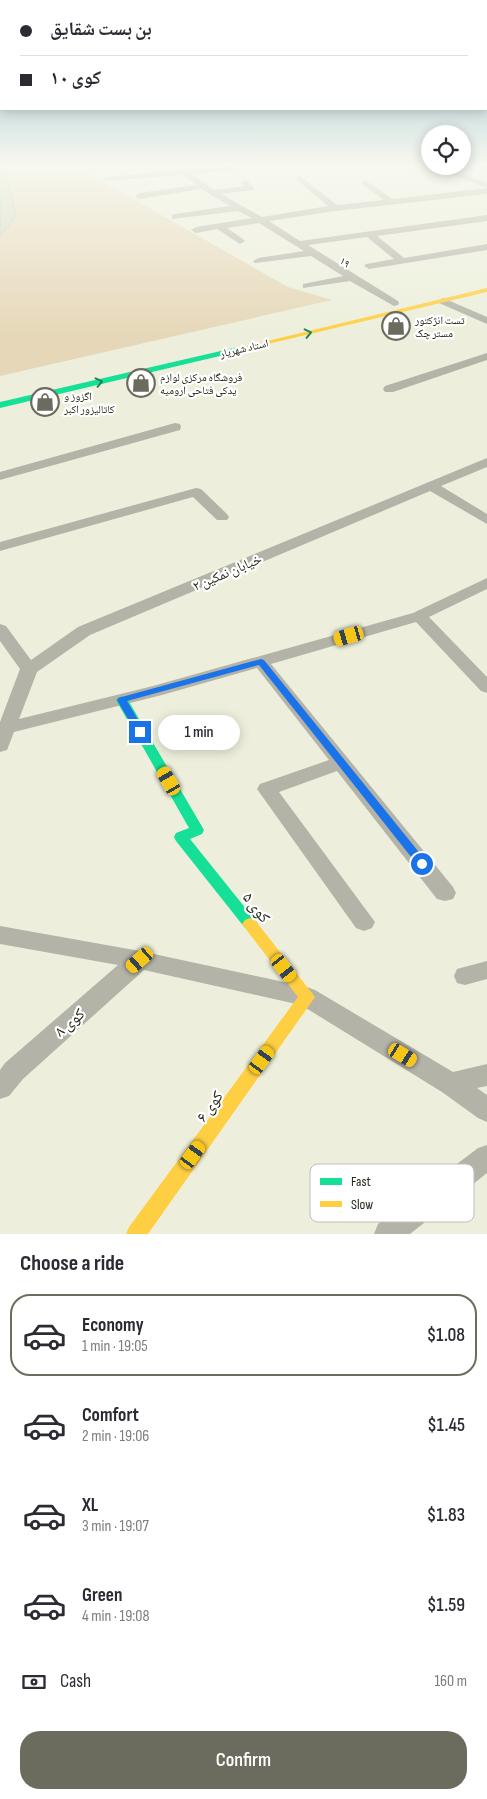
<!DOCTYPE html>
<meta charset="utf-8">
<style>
body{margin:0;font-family:"Sofia Sans Condensed","Noto Naskh Arabic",sans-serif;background:#f2f2f3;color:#2b2b33;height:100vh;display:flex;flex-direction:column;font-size:19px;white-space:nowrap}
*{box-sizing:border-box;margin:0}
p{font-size:16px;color:#7c7c81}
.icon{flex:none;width:28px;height:28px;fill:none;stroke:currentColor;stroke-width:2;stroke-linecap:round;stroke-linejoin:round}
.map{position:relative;height:1234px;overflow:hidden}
.details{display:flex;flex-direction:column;background:#fff;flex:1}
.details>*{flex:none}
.top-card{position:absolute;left:0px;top:0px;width:488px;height:110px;box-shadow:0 2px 12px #0003;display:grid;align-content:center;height:110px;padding:0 20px;background:#fff}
.fabs{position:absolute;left:421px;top:125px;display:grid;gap:10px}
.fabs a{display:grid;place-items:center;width:50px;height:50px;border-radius:50%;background:#fff;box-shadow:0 2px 12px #0003;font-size:25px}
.end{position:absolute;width:22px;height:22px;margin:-11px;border:6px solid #1a73e8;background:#fff;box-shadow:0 0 0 2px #fff}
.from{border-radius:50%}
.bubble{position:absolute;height:35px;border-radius:18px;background:#fff;box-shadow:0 2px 12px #0003;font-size:16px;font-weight:600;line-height:35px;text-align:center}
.car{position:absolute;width:15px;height:30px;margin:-15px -8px;border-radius:6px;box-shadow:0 0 4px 1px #0007;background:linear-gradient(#f5c518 24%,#345 0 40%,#f5c518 0 76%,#345 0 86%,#f5c518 0)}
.top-card b{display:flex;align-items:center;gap:18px;height:48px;font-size:19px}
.top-card b+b{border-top:1px solid #e1e1e2}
.top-card i{width:12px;height:12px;background:#2b2b33}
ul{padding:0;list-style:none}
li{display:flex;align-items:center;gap:15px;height:82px;margin:0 10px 8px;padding:0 10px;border:2px solid transparent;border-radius:20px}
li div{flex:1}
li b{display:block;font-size:19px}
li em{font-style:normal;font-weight:600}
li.selected{border-color:#6b6c5d}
li>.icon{width:45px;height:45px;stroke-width:1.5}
h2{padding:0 20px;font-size:22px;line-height:60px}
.pay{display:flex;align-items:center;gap:12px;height:55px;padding:0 20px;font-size:19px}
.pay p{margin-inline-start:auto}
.primary-button{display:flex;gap:10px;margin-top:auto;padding:10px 20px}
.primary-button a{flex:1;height:58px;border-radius:20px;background:#6b6c5d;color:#fff;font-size:20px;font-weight:600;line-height:58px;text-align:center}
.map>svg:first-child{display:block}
.green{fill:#e6d7b8}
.building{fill:#d2d7c6;stroke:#c0c4b6}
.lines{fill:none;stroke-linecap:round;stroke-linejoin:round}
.street{fill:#b4b3a8;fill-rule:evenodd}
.fast{fill:#16e098;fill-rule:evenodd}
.slow{fill:#ffcf43;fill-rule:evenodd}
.oneway{stroke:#1e8358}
.route{fill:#1a73e8}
.labels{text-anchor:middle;stroke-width:4.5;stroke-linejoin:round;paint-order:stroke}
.far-street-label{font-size:11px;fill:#252619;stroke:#fff}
.far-poi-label{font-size:11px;fill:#252619;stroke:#fff;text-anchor:start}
.street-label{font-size:14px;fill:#252619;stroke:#fff}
.near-street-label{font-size:16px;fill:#252619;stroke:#fff}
.key{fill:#fff;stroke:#bebeba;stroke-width:1}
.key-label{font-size:14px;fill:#252619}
</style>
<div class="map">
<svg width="487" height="1234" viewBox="0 0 487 1234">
<rect width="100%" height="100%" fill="#edefdc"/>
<path class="green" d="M0,163H70L288,287L332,300L0,376Z"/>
<path class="building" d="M6,175L16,216L0,236V176Z"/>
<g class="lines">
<g class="street">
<path d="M80,163H105C99,167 83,169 77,165Z"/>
<path d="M257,163H325L321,165L247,168L243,166Z"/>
<path d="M472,163L487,165V170L473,165Z"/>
<path d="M239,165L243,167L242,169L192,174L214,190L244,186L240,182L247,180L254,188L253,190L221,194L262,217L328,206L297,180L296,178L300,176L337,205L384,200L362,184L361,182L365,180L393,199L487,188L429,166H441L487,183V194L335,211L269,221L300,241L487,215V221L377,236L404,258L487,244V250L369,269L364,266L366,264L394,259L367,237L308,245L398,301L399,303L398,305L394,306L350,281L303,288V284L343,276L311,256L255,263L253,261L258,258L304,251L259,223L227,228L243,239L245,241L240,244L217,229L196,233L191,230L196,227L252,218L238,211L172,219V215L175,214L230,206L201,189L139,199L135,196L139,193L196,185L183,175L107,181L103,179L107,177Z"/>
<path d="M443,298L487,317V324L439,303L438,301Z"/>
<path d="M487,353V360L393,392H385L383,389L385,386Z"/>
<path d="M175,423L180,424L181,427L180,430L0,480V472Z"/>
<path d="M487,458V467L441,486L487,514V524L430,491L90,635L37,672L19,719L153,686L413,613L487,578V589L429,617L487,677V693L481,691L416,622L271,664L453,887L456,893L453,899L445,901L437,899L337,771L279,792L375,922L372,928L364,931L356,928L257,789L260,784L329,760L257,668L162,695L14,732L7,750L0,752V722L20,669L0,641V624L6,626L31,660L78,627Z"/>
<path d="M196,488L201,489L227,514L229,517L227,520H217L193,497L0,551V542Z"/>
<path d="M0,926L140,951L307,987L315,990L453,1072L487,1064V1086L477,1088L487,1095V1122L478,1118L442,1092L301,1005L144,970L23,1079L9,1096L0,1099V1070L5,1063L118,965L0,944Z"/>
<path d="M487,961V979L465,985L457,983L454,976L457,969Z"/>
<path d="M487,1145V1173L410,1234H374L378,1224L478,1148Z"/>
</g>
<g class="fast">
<path d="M238,347L242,349L241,351L0,408V402Z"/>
<path d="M122,696L128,700L204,830L202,834L190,839L255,920L258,924L255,928L250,930L245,928L176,841L174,837L176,833L189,828L116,700Z"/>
</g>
<g class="slow">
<path d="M487,288V292L238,351L234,349Z"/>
<path d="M250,918L255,920L315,997L148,1234H126L129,1227L298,997L245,928L242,924L245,920Z"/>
</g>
</g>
<defs><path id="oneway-chevron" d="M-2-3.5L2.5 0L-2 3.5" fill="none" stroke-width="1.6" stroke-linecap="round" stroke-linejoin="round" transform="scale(1.25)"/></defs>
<g class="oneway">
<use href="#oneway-chevron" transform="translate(308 333) rotate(-13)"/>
<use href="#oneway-chevron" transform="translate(99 382) rotate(-13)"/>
</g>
<linearGradient id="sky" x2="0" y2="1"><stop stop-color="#8bb8cb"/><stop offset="0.49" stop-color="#f7f8ef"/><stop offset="1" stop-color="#f7f8ef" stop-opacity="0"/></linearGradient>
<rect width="487" height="336" fill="url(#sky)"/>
<path class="route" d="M261,659L264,660L426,861L428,864L426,867H419L259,665L127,701L145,732L140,735L137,734L117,700L118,698Z"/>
<defs>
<symbol id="shop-ring" viewBox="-11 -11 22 22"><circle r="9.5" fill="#fff" stroke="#6b6c5d" stroke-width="1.5"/><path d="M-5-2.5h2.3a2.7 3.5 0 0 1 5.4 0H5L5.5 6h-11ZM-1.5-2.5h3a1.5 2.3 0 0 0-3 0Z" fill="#6b6c5d"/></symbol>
</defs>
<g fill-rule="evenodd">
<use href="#shop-ring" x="380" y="310" width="32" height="32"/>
<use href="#shop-ring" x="125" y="367" width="32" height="32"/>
<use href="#shop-ring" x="29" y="386" width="32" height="32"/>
</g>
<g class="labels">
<g class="far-street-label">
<text transform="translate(345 262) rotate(34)" y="4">۱۹</text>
<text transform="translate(244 348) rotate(-13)" y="4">استاد شهریار</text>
</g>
<g class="far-poi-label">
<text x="415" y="324">تست انژکتور<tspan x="415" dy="13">مستر چک</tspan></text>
<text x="160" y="381">فروشگاه مرکزی لوازم<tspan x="160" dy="13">یدکی فتاحی ارومیه</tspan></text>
<text x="64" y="400">اگزوز و<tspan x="64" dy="13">کاتالیزور اکبر</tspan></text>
</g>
<g class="street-label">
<text transform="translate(227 572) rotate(-23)" y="5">خیابان نمکین ۲</text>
</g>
<g class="near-street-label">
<text transform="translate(257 907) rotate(52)" y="6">کوی ۵</text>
<text transform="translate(69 1022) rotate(-41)" y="6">کوی ۸</text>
<text transform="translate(209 1106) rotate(-54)" y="6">کوی ۶</text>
</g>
</g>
<rect x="310" y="1164" width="164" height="58" rx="8" class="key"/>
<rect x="320" y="1178" width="22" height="7" fill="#16e098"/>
<rect x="320" y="1201" width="22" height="6" fill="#ffcf43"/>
<g class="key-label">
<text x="351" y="1186">Fast</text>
<text x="351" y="1209">Slow</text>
</g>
</svg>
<div class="fabs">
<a><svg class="icon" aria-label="locate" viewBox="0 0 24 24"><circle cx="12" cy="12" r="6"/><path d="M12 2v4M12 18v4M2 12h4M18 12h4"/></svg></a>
</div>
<i class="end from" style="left:422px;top:864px"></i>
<i class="end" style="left:140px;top:732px"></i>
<div class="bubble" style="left:158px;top:715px;width:82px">1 min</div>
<i class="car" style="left:349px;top:636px;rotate:254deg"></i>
<i class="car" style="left:169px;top:781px;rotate:330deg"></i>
<i class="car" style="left:140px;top:960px;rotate:229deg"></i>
<i class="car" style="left:284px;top:968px;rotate:142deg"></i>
<i class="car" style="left:403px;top:1055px;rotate:121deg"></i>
<i class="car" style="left:262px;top:1060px;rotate:36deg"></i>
<i class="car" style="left:193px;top:1155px;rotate:36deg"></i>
<div class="top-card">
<b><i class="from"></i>بن بست شقایق</b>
<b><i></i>کوی ۱۰</b>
</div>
</div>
<section class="details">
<h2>Choose a ride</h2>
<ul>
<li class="selected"><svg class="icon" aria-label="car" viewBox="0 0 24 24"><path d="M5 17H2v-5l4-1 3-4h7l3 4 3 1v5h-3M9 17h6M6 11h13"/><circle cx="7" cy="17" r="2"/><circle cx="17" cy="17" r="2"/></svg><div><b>Economy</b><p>1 min · 19:05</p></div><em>$1.08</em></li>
<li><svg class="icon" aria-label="car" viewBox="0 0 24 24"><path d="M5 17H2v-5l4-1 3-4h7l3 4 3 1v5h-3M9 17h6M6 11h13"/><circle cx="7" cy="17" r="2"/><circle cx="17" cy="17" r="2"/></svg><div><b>Comfort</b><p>2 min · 19:06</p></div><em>$1.45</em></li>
<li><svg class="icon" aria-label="car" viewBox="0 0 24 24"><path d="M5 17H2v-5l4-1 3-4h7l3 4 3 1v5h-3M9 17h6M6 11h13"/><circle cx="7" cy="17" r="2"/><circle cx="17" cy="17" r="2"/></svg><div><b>XL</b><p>3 min · 19:07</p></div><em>$1.83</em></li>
<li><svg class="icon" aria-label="car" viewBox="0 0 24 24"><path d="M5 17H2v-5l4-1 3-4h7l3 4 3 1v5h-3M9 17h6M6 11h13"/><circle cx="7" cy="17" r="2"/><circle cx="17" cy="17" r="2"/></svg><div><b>Green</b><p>4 min · 19:08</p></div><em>$1.59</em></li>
</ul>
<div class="pay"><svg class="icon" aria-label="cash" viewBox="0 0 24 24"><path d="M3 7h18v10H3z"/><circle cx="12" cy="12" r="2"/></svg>Cash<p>160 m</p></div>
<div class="primary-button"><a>Confirm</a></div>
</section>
